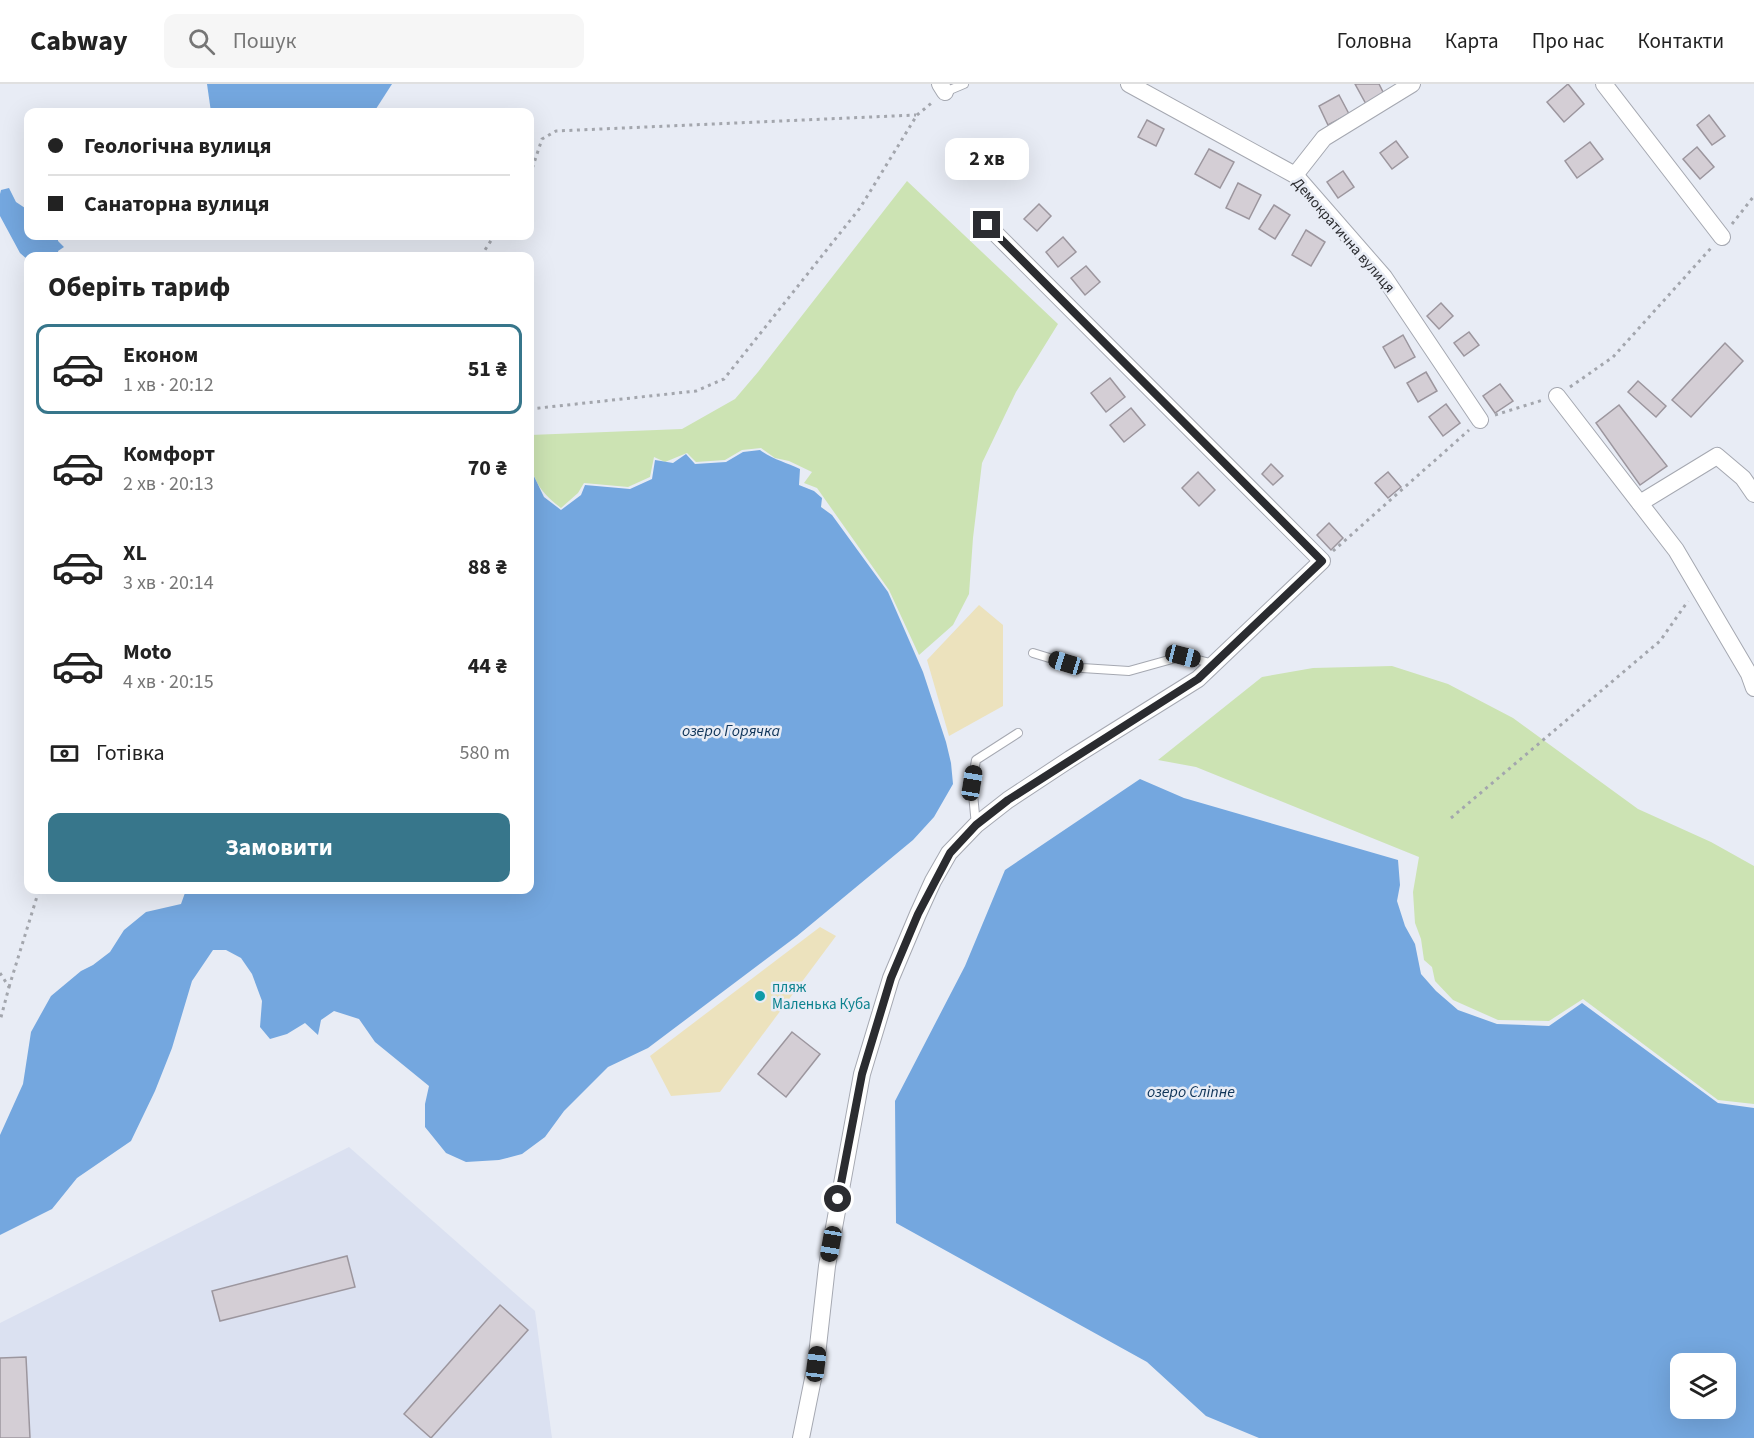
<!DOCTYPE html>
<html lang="uk">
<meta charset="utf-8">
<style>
body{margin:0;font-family:"Source Sans 3",sans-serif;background:#f6f6f6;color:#222;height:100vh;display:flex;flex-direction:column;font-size:22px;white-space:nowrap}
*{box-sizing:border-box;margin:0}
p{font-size:20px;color:#767676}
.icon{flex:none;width:33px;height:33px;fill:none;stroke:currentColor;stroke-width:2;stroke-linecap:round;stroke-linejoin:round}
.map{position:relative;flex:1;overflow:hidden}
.drawer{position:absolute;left:24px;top:168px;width:510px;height:642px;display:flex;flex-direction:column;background:#fff;border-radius:12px;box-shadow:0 6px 24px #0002}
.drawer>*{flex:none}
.top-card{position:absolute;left:24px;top:24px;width:510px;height:132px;border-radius:12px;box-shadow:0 6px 24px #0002;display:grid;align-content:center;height:132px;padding:0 24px;background:#fff}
.controls{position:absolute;left:1670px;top:1269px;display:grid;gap:12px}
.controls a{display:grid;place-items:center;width:66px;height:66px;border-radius:12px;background:#fff;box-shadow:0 6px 24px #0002;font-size:30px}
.end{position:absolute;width:27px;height:27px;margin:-14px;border:8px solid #2b2c30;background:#fff;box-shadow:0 0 0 3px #fff}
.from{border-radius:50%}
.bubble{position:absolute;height:42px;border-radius:12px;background:#fff;box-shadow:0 6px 24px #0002;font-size:20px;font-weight:700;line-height:42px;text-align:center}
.car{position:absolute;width:18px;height:36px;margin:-18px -9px;border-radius:8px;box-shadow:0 0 4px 2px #0007;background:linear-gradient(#222 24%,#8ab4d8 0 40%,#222 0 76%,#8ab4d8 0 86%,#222 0)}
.top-card b{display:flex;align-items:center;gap:21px;height:57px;font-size:22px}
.top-card b+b{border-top:2px solid #e0e0e0}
.top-card i{width:15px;height:15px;background:#222}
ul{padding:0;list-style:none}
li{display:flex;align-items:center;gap:18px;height:90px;margin:0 12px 9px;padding:0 12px;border:3px solid transparent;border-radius:12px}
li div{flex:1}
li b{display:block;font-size:22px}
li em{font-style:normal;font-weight:700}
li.selected{border-color:#37768b}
li>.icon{width:54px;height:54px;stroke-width:1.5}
h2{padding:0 24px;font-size:27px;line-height:72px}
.pay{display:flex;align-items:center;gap:15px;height:66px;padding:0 24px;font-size:22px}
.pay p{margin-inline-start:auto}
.primary-button{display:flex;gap:12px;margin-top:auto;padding:12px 24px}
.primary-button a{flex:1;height:69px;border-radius:12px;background:#37768b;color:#fff;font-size:24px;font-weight:700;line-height:69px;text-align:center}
header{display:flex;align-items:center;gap:36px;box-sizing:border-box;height:84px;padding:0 30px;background:#fff;border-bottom:2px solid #e0e0e0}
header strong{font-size:28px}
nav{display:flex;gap:33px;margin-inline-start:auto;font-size:21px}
.search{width:420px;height:54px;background:#f6f6f6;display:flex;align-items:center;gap:15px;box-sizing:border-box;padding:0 21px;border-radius:12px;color:#767676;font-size:22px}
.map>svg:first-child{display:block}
.built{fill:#dbe1f1}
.green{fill:#cce3b3}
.sand{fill:#ece2bd}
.water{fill:#74a7df;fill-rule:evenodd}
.building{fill:#d4ced5;stroke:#9c969e;stroke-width:1.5}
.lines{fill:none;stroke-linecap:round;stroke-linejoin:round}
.service-casing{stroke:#a5a8b1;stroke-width:10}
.minor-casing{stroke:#a5a8b1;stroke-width:18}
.path{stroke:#a3a6ad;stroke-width:3;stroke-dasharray:3 4.5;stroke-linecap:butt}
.service{stroke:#fff;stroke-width:8}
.minor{stroke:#fff;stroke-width:16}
.route{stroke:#2b2c30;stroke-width:8}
.culture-dot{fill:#0f9aa8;stroke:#e8ecf5;stroke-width:2}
.labels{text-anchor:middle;stroke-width:5;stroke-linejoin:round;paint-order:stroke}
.street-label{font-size:15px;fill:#2b2c30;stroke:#e8ecf5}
.culture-label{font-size:15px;fill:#0d838f;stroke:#e8ecf5;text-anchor:start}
.water-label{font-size:16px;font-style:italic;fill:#103559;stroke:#e8ecf5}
</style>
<header>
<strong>Cabway</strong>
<div class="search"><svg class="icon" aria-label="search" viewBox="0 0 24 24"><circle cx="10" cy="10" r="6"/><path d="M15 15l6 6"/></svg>Пошук</div>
<nav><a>Головна</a><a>Карта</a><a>Про нас</a><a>Контакти</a></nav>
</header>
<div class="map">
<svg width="1754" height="1354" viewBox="0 0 1754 1354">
<rect width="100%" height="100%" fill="#e8ecf5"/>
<path class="built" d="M349,1063L535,1227L552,1354H0V1239Z"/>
<g class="green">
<path d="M907,97L1058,240L1016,308L982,379L973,454L969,510L953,541L919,571L889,506L817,404L804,399L812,388L789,377L775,374L761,364L742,366L725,376L696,378L687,369L665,378L654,373L650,393L628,403L584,399L578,409L561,424C532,402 529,386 530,351L682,345L735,315L758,288Z"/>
<path d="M1392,582L1448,600L1513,634L1638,725L1711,758L1754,782V1020L1718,1016L1583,915L1549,937L1498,936L1453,916L1435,897L1432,883L1424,876L1421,855L1415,839L1413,808L1419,773L1196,683L1158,676L1262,593L1313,584Z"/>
</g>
<g class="sand">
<path d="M979,521L1003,541V622L949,652L927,576Z"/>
<path d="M820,843L836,852L720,1008L671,1012L650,972Z"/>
</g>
<g class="water">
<path d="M207,0H392L374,28H211Z"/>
<path d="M9,104L16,118L28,126V152H58V157L64,163L58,167L59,172H28V176L20,169L0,132V110L1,106Z"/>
<path d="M760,366C774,376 786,378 800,385L799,401L814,407L822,414L821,423L832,431L888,508L923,588L946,658L951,679L953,700L934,733L913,756L797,852L648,964L608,983L564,1027L545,1053L522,1070L499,1076L466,1078L446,1069L425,1043V1020L429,1002L375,958L359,935L334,927L321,936L318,951L305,939L287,950L270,955L260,943L262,917L252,890L241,874L226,866H213L192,897L172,964L155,1007L131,1057L77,1094L52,1125L0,1151V1051L23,1000L31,948L51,912L81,887L93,881L110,868L124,846L146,828L181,820L186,806H530V384L544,413L561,426L581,411L585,401L630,405L652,395L655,376L673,379L686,370L695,380L726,378L743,368Z"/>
<path d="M1140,695L1184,714L1398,776L1400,801L1397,817L1405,842L1415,860L1421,890L1436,907L1458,926L1497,940L1549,942L1582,919L1718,1019L1754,1024V1354H1259L1206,1332L1147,1278L896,1139L895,1017L965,882L1005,786ZM1680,1280H1725V1324H1680Z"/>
</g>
<g class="building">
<path d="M1355,0H1379L1384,10L1366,20Z"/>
<path d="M1568,0L1584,20L1564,38L1547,18Z"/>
<path d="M1339,11L1349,30L1328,41L1319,22Z"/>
<path d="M1709,31L1725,52L1712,61L1697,41Z"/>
<path d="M1147,36L1164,45L1156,62L1138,53Z"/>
<path d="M1396,57L1408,73L1392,85L1380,69Z"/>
<path d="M1590,58L1603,75L1577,94L1565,77Z"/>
<path d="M1697,63L1714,83L1700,95L1683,75Z"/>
<path d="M1209,65L1234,78L1220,104L1195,90Z"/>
<path d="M1343,87L1354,103L1338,114L1327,98Z"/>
<path d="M1238,99L1261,111L1249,135L1226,124Z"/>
<path d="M1039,120L1051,132L1037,147L1024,135Z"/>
<path d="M1274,121L1290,131L1275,155L1259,145Z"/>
<path d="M1306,146L1325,158L1311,182L1292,171Z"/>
<path d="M1063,153L1076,168L1058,183L1046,168Z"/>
<path d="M1086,182L1100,198L1085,211L1071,194Z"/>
<path d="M1441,219L1453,232L1439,245L1427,232Z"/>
<path d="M1469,248L1479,261L1464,272L1454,259Z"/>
<path d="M1403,251L1415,273L1395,284L1383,263Z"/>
<path d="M1725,259L1743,277L1691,333L1672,316Z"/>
<path d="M1426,288L1437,307L1418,318L1407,299Z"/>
<path d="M1110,294L1125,313L1106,328L1091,309Z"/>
<path d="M1638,297L1666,322L1656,333L1628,308Z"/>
<path d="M1500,300L1513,317L1495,329L1483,312Z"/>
<path d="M1446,320L1460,339L1443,352L1429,333Z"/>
<path d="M1619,321L1667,382L1640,401L1596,339Z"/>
<path d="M1131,324L1145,341L1124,358L1110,341Z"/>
<path d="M1271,380L1283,392L1273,401L1262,390Z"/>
<path d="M1198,388L1215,406L1199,422L1182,404Z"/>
<path d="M1388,388L1401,403L1388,414L1375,399Z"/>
<path d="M1329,439L1343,454L1331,466L1317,451Z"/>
<path d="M792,948L820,970L786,1013L758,990Z"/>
<path d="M347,1172L355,1203L220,1237L212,1207Z"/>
<path d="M500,1221L528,1246L431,1354L404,1330Z"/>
<path d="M26,1273L30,1354H0V1274Z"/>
</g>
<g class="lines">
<defs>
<g id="service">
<path d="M945,8L964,0"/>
<path d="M1033,569L1082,584L1129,587L1183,572L1214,580"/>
<path d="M976,741L972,700L976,676L1018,649"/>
</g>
<g id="minor">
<path d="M940,0L945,8"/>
<path d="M1129,0L1295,91L1384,193L1480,336"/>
<path d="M1604,0L1722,153"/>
<path d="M1295,91L1324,54L1412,0"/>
<path d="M1557,312L1676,466L1749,590L1754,604"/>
<path d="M1640,419L1717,372L1743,394L1754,410"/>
<path d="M801,1354L816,1280L827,1182L862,990L891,894L918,830L933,797L949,769L976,741L1008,716L1070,675L1198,595L1322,477L987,141"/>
</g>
</defs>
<use href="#service" class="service-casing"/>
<use href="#minor" class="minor-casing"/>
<g class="path">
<path d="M530,91L542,55L556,47L916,31"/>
<path d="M1732,140L1754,112"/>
<path d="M481,172L494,152"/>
<path d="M1570,303L1613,273L1712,163"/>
<path d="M530,325L696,307L724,295L860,124L917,31L934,17"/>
<path d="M1495,331L1543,316"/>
<path d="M1333,467L1469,346"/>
<path d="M1451,734L1660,557L1688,517"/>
<path d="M0,889L9,903L0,937"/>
<path d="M9,903L39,806"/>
</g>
<use href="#service" class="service"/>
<use href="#minor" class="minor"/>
</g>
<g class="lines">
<path class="route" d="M838,1115L862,990L891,894L918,830L950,769L976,741L1008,716L1198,595L1322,477L987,141"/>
</g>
<circle class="culture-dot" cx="760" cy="912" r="6"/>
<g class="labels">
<g class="street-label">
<text transform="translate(1344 151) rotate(49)" y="5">Демократична вулиця</text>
</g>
<g class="culture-label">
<text x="772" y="908">пляж<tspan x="772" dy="17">Маленька Куба</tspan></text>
</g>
<g class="water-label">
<text x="731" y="652">озеро Горячка</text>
<text x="1191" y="1013">озеро Сліпне</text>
</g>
</g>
</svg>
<div class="controls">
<a><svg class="icon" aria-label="layers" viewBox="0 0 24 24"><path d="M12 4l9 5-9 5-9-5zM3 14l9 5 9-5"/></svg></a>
</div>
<i class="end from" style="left:838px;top:1115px"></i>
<i class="end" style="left:987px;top:141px"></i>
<div class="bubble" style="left:945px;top:54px;width:84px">2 хв</div>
<i class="car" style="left:1183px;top:572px;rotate:104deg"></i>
<i class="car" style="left:1066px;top:579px;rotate:287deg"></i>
<i class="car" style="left:972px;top:699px;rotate:9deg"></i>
<i class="car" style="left:831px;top:1160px;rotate:190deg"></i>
<i class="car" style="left:816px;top:1280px;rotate:7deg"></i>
<div class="top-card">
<b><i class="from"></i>Геологічна вулиця</b>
<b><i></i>Санаторна вулиця</b>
</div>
<section class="drawer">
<h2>Оберіть тариф</h2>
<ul>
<li class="selected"><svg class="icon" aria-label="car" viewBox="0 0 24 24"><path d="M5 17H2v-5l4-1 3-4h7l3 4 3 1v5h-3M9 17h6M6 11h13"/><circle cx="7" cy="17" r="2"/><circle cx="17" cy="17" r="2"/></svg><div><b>Економ</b><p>1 хв · 20:12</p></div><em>51 ₴</em></li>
<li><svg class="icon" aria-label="car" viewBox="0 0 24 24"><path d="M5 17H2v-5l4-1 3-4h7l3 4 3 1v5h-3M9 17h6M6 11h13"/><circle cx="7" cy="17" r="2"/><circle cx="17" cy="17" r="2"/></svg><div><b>Комфорт</b><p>2 хв · 20:13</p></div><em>70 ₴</em></li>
<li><svg class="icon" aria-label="car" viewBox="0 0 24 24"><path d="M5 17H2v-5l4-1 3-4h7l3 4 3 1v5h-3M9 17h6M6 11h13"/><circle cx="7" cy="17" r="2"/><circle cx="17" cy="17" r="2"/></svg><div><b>XL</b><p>3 хв · 20:14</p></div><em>88 ₴</em></li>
<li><svg class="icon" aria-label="car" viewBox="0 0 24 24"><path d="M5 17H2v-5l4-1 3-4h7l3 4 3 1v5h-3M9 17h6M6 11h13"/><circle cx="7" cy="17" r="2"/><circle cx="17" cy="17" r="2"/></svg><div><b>Moto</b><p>4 хв · 20:15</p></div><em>44 ₴</em></li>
</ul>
<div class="pay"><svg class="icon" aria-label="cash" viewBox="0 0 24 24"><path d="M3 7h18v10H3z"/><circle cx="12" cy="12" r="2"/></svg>Готівка<p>580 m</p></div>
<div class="primary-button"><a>Замовити</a></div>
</section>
</div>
